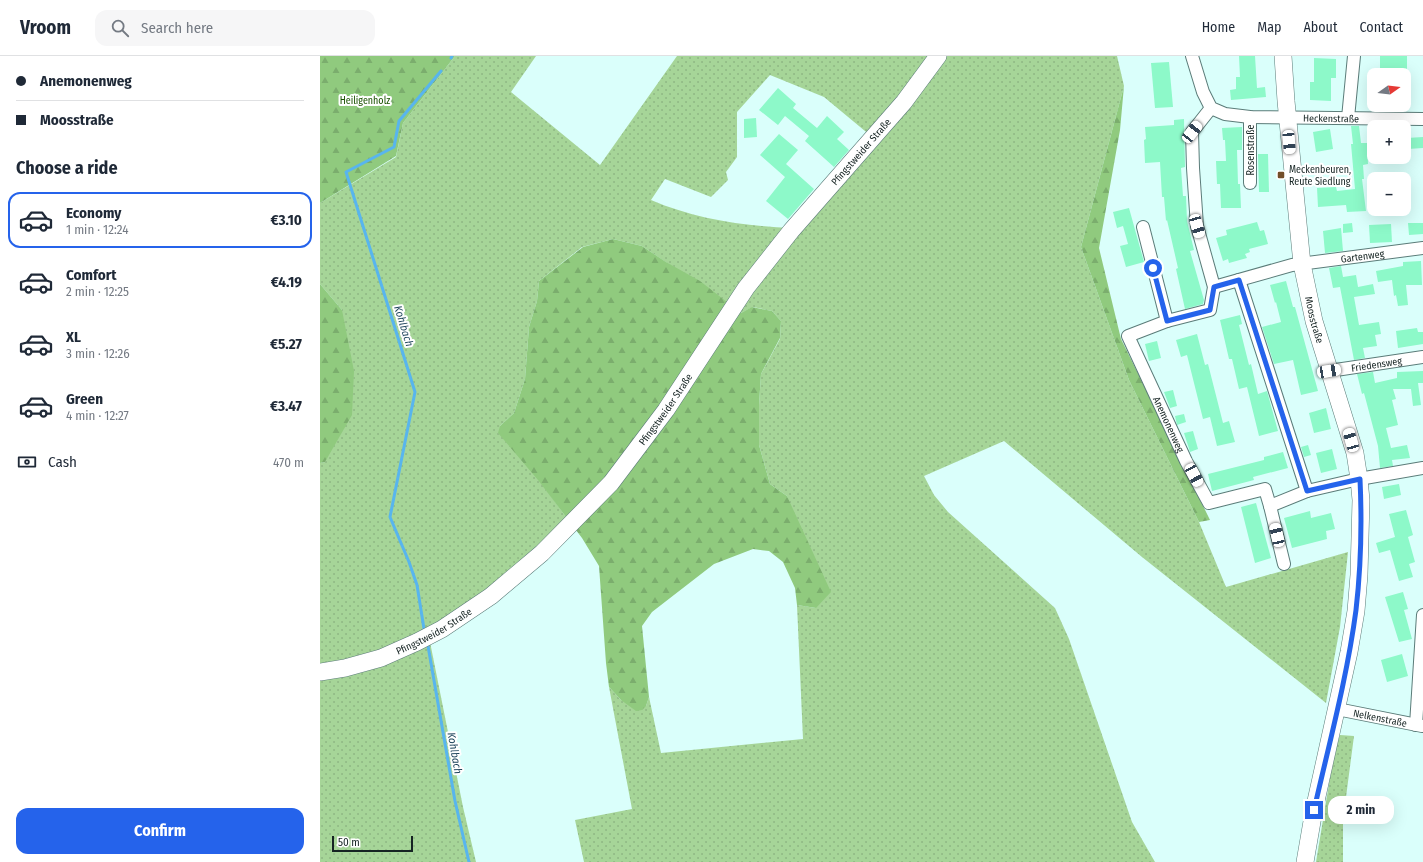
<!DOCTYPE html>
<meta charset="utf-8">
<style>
body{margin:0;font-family:"Fira Sans Condensed",sans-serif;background:#f6f6f7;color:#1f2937;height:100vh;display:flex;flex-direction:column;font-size:15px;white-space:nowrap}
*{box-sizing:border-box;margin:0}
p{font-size:13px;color:#747a83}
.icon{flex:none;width:22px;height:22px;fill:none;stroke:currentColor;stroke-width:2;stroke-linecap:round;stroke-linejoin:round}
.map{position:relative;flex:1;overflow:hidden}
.panel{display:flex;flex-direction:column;background:#fff;width:320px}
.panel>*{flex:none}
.hud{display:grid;align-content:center;height:88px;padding:0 16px;background:#fff}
.needle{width:26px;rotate:76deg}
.buttons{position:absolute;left:1047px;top:12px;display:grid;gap:8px}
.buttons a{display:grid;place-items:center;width:44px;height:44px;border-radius:8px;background:#fff;box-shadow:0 4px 16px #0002;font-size:20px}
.scale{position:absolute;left:12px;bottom:10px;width:81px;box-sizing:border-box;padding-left:4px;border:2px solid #162423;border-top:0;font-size:11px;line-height:14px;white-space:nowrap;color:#162423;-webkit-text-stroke:3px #fff;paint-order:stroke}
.end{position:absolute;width:18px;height:18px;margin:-9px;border:5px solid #2563eb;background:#fff;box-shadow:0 0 0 2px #fff}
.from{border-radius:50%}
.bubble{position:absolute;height:28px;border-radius:12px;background:#fff;box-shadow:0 4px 16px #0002;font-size:13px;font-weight:700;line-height:28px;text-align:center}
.car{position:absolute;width:12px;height:24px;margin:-12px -6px;border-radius:5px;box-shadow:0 0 3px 1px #0007;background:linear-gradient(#fff 24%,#345 0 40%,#fff 0 76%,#345 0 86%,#fff 0)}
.hud b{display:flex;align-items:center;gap:14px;height:38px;font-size:15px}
.hud b+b{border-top:1px solid #e0e1e3}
.hud i{width:10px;height:10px;background:#1f2937}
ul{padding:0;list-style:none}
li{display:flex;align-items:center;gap:12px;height:56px;margin:0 8px 6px;padding:0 8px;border:2px solid transparent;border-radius:12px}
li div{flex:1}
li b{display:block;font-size:15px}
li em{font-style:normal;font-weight:700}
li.on{border-color:#2563eb}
li>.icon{width:36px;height:36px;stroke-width:1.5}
h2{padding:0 16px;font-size:18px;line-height:48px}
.pay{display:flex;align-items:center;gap:10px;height:44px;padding:0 16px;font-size:15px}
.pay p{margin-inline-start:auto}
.primary-button{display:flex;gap:8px;margin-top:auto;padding:8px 16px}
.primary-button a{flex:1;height:46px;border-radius:12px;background:#2563eb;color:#fff;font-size:16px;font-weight:700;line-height:46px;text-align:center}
header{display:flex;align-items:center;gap:24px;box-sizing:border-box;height:56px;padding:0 20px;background:#fff;border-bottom:1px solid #e0e1e3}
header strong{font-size:19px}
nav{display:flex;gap:22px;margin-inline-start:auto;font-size:14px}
.search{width:280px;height:36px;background:#f6f6f7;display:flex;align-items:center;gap:10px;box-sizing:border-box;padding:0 14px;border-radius:12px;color:#747a83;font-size:15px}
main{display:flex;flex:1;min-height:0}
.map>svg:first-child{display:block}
.grass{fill:url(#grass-dots)}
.forest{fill:url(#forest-firs)}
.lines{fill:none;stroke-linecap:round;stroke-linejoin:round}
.stream{stroke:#58b5ee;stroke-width:3}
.building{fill:#8df9c9}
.street-casing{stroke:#5b7c79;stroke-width:14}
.secondary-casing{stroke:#5b7c79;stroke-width:18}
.street{stroke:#fff;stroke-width:12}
.secondary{stroke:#fff;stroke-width:17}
.route{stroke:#2563eb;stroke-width:5}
.poi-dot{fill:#734e29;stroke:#fff;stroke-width:1.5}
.labels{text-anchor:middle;stroke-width:4;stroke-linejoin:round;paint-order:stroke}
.park-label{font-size:10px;fill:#1a5200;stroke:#fff}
.street-label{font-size:10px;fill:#162423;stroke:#fff}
.poi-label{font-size:10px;fill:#162423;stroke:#fff;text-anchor:start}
.water-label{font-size:11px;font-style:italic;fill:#183f57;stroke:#fff}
</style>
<header>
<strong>Vroom</strong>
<div class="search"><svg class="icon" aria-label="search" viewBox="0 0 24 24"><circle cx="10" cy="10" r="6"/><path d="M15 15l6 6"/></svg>Search here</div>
<nav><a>Home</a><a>Map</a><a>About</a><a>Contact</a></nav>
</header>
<main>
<section class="panel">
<div class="hud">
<b><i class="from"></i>Anemonenweg</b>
<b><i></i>Moosstraße</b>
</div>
<h2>Choose a ride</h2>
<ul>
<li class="on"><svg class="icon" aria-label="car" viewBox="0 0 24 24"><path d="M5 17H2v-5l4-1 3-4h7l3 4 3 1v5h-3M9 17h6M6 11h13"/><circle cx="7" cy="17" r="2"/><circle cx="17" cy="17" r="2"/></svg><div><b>Economy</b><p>1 min · 12:24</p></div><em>€3.10</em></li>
<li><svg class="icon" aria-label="car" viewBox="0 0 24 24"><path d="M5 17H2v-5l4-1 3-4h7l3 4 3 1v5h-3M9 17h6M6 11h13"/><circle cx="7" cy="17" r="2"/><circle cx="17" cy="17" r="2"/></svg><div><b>Comfort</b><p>2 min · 12:25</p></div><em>€4.19</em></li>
<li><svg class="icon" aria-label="car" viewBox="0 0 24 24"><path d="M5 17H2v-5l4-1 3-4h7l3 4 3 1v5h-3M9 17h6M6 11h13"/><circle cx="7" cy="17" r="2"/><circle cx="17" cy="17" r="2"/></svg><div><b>XL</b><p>3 min · 12:26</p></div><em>€5.27</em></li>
<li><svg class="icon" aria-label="car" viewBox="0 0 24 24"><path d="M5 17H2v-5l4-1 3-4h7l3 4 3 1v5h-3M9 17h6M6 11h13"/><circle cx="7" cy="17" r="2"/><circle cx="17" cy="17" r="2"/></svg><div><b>Green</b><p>4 min · 12:27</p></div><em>€3.47</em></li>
</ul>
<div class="pay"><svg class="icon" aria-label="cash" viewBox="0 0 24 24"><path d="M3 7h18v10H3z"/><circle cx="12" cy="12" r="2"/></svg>Cash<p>470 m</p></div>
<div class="primary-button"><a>Confirm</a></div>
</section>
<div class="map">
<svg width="1103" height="806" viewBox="0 0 1103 806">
<defs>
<pattern id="grass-dots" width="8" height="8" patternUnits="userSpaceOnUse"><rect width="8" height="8" fill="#a6d598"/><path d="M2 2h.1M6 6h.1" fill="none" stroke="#8eb783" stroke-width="1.8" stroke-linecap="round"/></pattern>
<pattern id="forest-firs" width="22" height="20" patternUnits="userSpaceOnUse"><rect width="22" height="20" fill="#90ca7e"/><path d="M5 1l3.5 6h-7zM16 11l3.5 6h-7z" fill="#7bad6d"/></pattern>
</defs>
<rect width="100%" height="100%" fill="#dafffb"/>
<g class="grass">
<path d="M135,0H216L191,36L280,109L357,0H612L551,80L504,41L450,19L417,56V101L406,116L408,124L391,141L345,123L331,144C375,163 424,170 471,172L623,0H797L804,30L761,191L809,324L879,466L906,531L1028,496L1020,571L1006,647L822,501L684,385L604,420L614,439L628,456L735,552L749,583L812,766L835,806H264L255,764L312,753L289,631L301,644L326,650L329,641L341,697L483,683L477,549L496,552L467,440L450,428L439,389V349L441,318L460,283L461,265L452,255L433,251L421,257L322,190L293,183L262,191L219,225L217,245L209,271L205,323L194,357L180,370L249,465L146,553L54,599L0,611V407L5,406L22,254L0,228V147L76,101L83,67Z"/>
<path d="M110,586L143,751L156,806H0V620Z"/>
<path d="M1020,679L1034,680L1023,764V806H996L1014,698Z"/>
</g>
<g class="forest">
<path d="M0,0H135L83,67L76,100L0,147Z"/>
<path d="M804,30L800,74L779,192L801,283L890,464L879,466L809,324L761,191Z"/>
<path d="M293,183L322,190L346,206L380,225L421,257L432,251L452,255L461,265L460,282L441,318L439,349V389L450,428L467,440L511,536L496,552L477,549L475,532L463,506L449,495L433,493L394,508L332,556L322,570L329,641L326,650L322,654L316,655L301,644L289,631L286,607L279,510L262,482L218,424L178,377L180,370L194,357L205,323L209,271L217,245L219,225L263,191Z"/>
<path d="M0,228L22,254L34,315L32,359L5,406L0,407Z"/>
</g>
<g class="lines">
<g class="stream">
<path d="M131,2L132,0"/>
<path d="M104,573L97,529L89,506L70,461L95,336L26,116L74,91L79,65L121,15"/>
<path d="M108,590L135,745L149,806"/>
</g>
</g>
<g class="building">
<path d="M919,0H935L937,32L945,31L946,41L911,44L910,34L916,33V21H920Z"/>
<rect x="1060" y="0" width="27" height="14"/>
<path d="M994,2L1016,3V22H1011V45L990,44V26H994Z"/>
<path d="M849,6L853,51L835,52L831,7Z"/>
<path d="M458,32L476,48L473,52L497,72L507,60L524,76L517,83L529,94L514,111L485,85L489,80L465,60L458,69L439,54Z"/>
<path d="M436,62L437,81L424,82V63Z"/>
<path d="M864,63L865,111L861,112L863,140H866L867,165L874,194L870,195L884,244L883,248L865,253L856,213L858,212L847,164L846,165L844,141H842L840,106L825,107L824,84L826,83L825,71L854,69V64Z"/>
<path d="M1031,70H1039L1041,87H1047L1048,108L1043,109L1044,123H1042L1046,155L1027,156L1026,149L998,151L997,132L1016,131L1017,135L1035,133L1031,88H1033Z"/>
<path d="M922,71V94H917L918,128H920L921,152H901L900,128H897L896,105H906L905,84H903L902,72Z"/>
<path d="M1010,73L1013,93L996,96L993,76Z"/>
<path d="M459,78L478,94L466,108L494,133L468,163L446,145L465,121L440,99Z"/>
<path d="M1103,81V92L1088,93L1087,82Z"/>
<path d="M938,98H948L949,136H939Z"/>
<path d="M809,152L824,206L806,211L800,190L808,188L803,170L797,172L793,156Z"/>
<path d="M937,166L940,175L944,174L948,188L929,193L930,196L925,198L927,202L909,207L908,203L903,205L896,182L907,179L906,174Z"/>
<path d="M1032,167L1033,176L1023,177V168Z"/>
<path d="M1088,167H1103V178L1089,179Z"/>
<path d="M1071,168L1072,186L1050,187L1049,169Z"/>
<path d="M1021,172L1023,195L1005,197L1003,175Z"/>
<path d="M1101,205L1102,229H1086L1088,249L1078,250L1076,239L1074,240L1072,224L1058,226L1056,215L1083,210V206Z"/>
<path d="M1021,210L1023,221L1036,219L1038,231L1053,228L1055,238L1034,241L1039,269L1059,266L1061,278L1055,279L1057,290L1043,292L1045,302L1034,304L1020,231L1013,232L1009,212Z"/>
<path d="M966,225L973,251H975L998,335L981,339L973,304L954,308L942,271L961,266L956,246L955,247L950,229Z"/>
<path d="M920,259L922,268L919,269L929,309L931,308L938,338L947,335L958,375L939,380L927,331L919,333L912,303H909L900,264Z"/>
<path d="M1097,272L1098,276H1103V288L1078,292L1076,275Z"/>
<path d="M877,278L885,309L888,308L903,367L909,365L915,386L897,390L890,361L883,363L867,299L861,301L856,284Z"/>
<path d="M837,285L841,302L829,305L825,288Z"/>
<path d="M1103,315V327H1098L1101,349L1093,350L1091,333H1073L1076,343L1072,344L1078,369L1066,372L1071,392L1087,389L1090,402L1072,404L1073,410L1060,412L1058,390L1044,337L1042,338L1037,318L1053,316L1055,327L1077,322V316Z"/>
<path d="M853,334L857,350L850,352L844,336Z"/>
<path d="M1006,352L1011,373L994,377L989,357Z"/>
<path d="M864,358L866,366L857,369L855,360Z"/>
<path d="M873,375L878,393L870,396L864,377Z"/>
<path d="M988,389L991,399L984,401L981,391Z"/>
<path d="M1012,393L1017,413L1001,417L996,397Z"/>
<path d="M963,396L968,412L933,421L934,424L892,435L888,418L944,404V401Z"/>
<path d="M1079,428L1081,439L1064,443L1062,431Z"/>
<path d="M936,447L951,502L935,507L921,451Z"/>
<path d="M1086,454L1093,479L1088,481L1095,506L1089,508L1093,521L1079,525L1070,494L1059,497L1056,487L1075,481L1069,458Z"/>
<path d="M990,455L991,462L1011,457L1015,473L1006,475L1007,483L972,492L964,462Z"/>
<path d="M1083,536L1088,553L1084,554L1092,583L1079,586L1065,541Z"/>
<path d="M1082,598L1088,620L1067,626L1061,604Z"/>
</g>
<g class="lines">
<defs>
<g id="street">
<path id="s1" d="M872,0L883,36L891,52L905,58L930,61L1103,63"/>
<path id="s2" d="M891,52L872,76L873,112L877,170L894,231L890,254L847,265L808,280L866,405L889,447L945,433L950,450L987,435L1039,423L1103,412"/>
<path d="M1028,62L1034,0"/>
<path d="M930,127V61"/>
<path d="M823,171L847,265"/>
<path d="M919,224L987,435"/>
<path id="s3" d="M894,231L972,209L1103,192"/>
<path id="s4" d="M1009,315L1103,301"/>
<path d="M950,450L964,508"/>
<path id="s5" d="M1017,653L1102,670"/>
<path d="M1096,669L1103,559"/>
</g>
<g id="secondary">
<path id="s6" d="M963,0L966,45L982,208L994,265L1035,397L1039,423L1041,444L1039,519L1036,555L1029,596L994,754L985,806"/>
<path id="s7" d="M0,616L25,612L61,602L97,586L122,573L171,540L222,497L291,427L346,354L426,232L471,175L584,46L618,0"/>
</g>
</defs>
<use href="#street" class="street-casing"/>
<use href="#secondary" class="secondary-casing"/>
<use href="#street" class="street"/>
<use href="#secondary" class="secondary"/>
</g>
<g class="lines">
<path class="route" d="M833,212L847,265L890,254L894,231L919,224L987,435L1040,423C1042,467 1041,511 1036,554C1027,622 1009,688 994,754"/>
</g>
<rect class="poi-dot" x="957" y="115" width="8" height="8" rx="2"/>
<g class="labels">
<g class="park-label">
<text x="45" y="48">Heiligenholz</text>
</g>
<g class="street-label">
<text dy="4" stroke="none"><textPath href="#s1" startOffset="177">Heckenstraße</textPath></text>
<text transform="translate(930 94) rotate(-90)" y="4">Rosenstraße</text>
<text dy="4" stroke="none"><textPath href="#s7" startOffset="770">Pfingstweider Straße</textPath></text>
<text dy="4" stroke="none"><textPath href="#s3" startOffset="152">Gartenweg</textPath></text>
<text dy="4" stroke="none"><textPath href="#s6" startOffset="266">Moosstraße</textPath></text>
<text dy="4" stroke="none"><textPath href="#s4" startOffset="48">Friedensweg</textPath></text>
<text dy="4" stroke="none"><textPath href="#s7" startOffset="446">Pfingstweider Straße</textPath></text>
<text dy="4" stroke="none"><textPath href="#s2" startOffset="395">Anemonenweg</textPath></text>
<text dy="4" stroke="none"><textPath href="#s7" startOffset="122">Pfingstweider Straße</textPath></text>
<text dy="4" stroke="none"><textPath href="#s5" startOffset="44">Nelkenstraße</textPath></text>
</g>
<g class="poi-label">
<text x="969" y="117">Meckenbeuren,<tspan x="969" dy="12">Reute Siedlung</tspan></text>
</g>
<g class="water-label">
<text transform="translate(84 270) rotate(73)" y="4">Kohlbach</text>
<text transform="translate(135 697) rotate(80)" y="4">Kohlbach</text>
</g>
</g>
</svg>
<div class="buttons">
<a><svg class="needle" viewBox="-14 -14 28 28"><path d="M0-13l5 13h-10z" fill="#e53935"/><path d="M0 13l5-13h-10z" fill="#747a83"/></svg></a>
<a>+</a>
<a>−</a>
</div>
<div class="scale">50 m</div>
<i class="end from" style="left:833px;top:212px"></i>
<i class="end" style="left:994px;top:754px"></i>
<div class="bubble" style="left:1008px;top:740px;width:66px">2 min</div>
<i class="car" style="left:872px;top:76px;rotate:38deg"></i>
<i class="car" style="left:969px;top:86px;rotate:175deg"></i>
<i class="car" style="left:877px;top:170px;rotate:164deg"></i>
<i class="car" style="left:1009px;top:315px;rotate:81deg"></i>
<i class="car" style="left:1031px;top:384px;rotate:344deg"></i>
<i class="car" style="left:874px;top:419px;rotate:152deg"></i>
<i class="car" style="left:957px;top:479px;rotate:347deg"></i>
</div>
</main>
